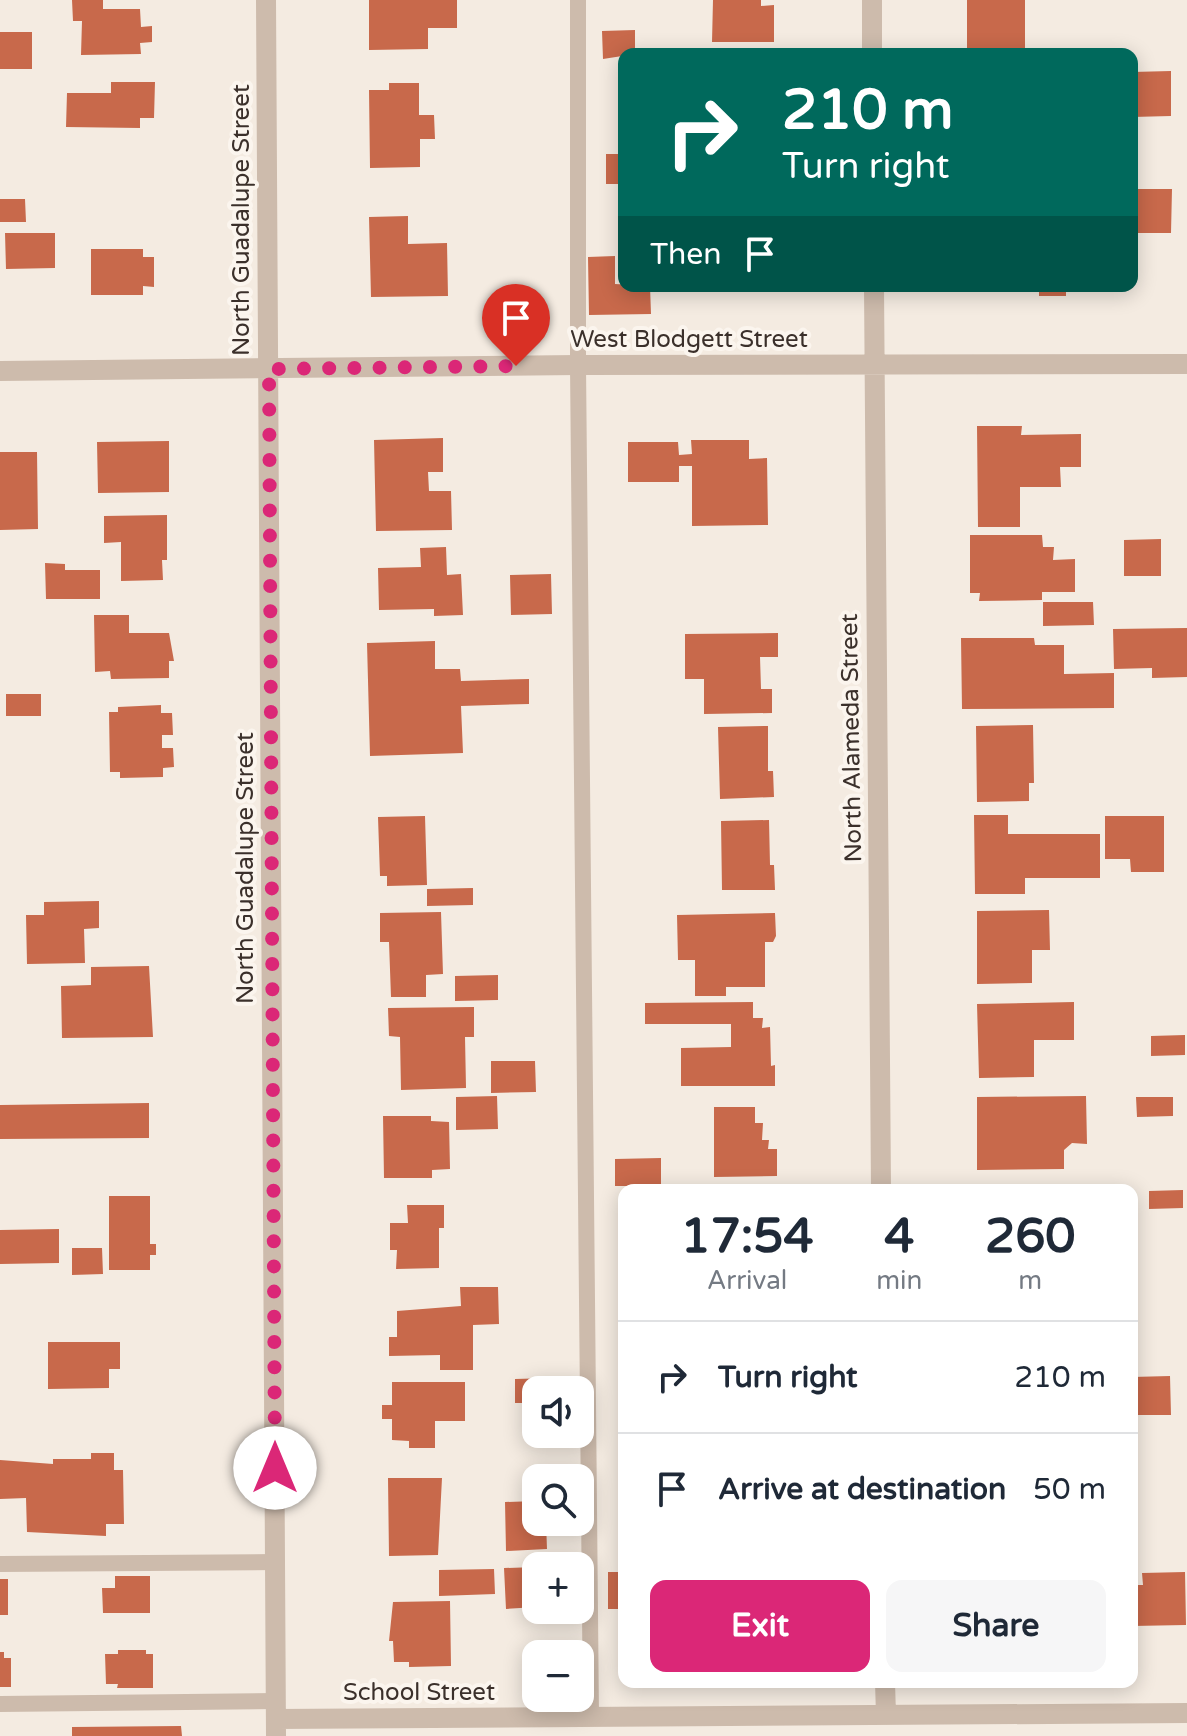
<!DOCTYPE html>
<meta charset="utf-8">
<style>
body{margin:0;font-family:"Varela Round",sans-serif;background:#f6f6f7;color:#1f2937;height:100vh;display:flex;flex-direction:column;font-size:30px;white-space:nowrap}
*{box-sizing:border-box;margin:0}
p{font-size:26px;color:#747a83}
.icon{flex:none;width:44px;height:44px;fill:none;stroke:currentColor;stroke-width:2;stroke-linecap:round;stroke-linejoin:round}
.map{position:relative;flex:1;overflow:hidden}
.details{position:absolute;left:618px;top:1184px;width:520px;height:504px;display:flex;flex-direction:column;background:#fff;border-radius:16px;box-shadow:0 4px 20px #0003}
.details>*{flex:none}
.banner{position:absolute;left:618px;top:48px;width:520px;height:244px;border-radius:16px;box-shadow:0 4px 20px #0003;background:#00695c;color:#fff;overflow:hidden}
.tools{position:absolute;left:522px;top:1376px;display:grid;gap:16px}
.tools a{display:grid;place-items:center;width:72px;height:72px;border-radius:16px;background:#fff;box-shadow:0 4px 20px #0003;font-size:40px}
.pin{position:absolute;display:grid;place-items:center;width:68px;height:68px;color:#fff;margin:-82px -34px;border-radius:50% 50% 50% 0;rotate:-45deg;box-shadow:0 0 8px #0007}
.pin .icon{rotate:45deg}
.me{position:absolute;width:88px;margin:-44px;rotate:0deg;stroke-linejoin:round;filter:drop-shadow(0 0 6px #0008)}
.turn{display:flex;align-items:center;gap:28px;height:168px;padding:0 32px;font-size:36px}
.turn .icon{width:104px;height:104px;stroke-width:2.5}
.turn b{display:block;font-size:56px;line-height:68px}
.then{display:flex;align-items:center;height:76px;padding:0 32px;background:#0003;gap:16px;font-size:30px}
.eta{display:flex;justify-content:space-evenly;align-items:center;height:136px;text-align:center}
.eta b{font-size:48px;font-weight:700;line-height:56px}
.action{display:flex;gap:16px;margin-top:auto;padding:16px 32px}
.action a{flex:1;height:92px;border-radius:16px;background:#db2777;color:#fff;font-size:32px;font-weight:700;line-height:92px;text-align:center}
.action a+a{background:#f6f6f7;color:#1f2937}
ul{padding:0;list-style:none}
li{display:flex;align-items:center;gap:24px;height:112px;padding:0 32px;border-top:2px solid #e0e1e3}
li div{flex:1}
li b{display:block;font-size:30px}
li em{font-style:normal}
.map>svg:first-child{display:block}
.building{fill:#c8694b}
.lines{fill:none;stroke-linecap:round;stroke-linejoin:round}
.service{stroke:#cdbbac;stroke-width:16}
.minor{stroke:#cdbbac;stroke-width:20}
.route{stroke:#db2777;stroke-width:14;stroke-dasharray:0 25.2}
.labels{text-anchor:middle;stroke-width:8;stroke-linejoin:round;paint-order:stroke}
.street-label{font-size:24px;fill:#3b302b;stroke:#fbf5ee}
</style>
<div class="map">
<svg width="1187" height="1736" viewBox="0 0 1187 1736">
<rect width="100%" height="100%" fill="#f4ebe1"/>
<path class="building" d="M 72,0 L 103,0 L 103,9 L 140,9 L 141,27 L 152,26 L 152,42 L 140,43 L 141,54 L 81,55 L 82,21 L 73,21 Z
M 369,0 L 457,0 L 457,28 L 428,28 L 428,49 L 369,50 Z
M 713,0 L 761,0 L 761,6 L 774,5 L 774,42 L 712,42 Z
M 967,0 L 1025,0 L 1025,54 L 967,54 Z
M 635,30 L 635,54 L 603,59 L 602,31 Z
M 0,32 L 32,32 L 32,69 L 0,69 Z
M 1171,71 L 1171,116 L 1132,117 L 1132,72 Z
M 111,82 L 155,82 L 154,118 L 140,118 L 140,128 L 66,127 L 67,93 L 111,93 Z
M 389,83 L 419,83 L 419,115 L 434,115 L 435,139 L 420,139 L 420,167 L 370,168 L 369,90 L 389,90 Z
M 606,154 L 624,154 L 624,184 L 606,184 Z
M 1132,189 L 1172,189 L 1171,233 L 1132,233 Z
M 0,199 L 25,199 L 26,222 L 0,222 Z
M 408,216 L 408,244 L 447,243 L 448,296 L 371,297 L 369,217 Z
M 5,233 L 55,233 L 55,268 L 6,269 Z
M 91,249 L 143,249 L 143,257 L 154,257 L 154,287 L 143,286 L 143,295 L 91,295 Z
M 615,256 L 615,284 L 650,286 L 651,314 L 589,315 L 588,257 Z
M 1039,286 L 1066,286 L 1066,296 L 1039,296 Z
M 977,426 L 1022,426 L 1021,435 L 1081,434 L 1081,467 L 1060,467 L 1061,487 L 1020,487 L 1020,527 L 978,527 Z
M 443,438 L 443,472 L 428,472 L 429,491 L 451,491 L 452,530 L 376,531 L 374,440 Z
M 691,440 L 749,440 L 749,459 L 767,458 L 768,525 L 692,526 L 692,466 L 679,466 L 679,482 L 628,482 L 628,442 L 678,442 L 679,455 L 692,454 Z
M 169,441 L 169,492 L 98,493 L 97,442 Z
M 0,452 L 37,452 L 38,529 L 0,530 Z
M 167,515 L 167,560 L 162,560 L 163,580 L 121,581 L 121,542 L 104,543 L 104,516 Z
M 970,535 L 1042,535 L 1043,547 L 1054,547 L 1053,560 L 1075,559 L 1075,592 L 1042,592 L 1042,600 L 979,601 L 980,593 L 970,593 Z
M 1161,539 L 1161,576 L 1124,576 L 1124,540 Z
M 446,547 L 447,575 L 461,574 L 463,615 L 434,616 L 434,609 L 379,610 L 378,568 L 421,567 L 420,548 Z
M 45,563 L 65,564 L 65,570 L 100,570 L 100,599 L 46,599 Z
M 551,574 L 552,614 L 511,615 L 510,575 Z
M 1043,602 L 1093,602 L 1094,625 L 1043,626 Z
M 94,615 L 129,615 L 129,633 L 169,633 L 174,661 L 169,661 L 169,678 L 111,679 L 110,671 L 95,672 Z
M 1187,628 L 1187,677 L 1152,678 L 1152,668 L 1114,669 L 1113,629 Z
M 778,633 L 778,657 L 760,657 L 761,689 L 772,689 L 772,713 L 704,714 L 704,679 L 685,679 L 685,634 Z
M 961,638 L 1034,638 L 1035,645 L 1064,645 L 1064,674 L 1114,673 L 1114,708 L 962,709 Z
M 435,641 L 435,669 L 460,669 L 461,681 L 529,679 L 529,704 L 461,706 L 463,753 L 370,756 L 367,643 Z
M 6,694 L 41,694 L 41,716 L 6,716 Z
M 161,705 L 161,713 L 172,713 L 173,735 L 162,735 L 162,748 L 173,748 L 174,767 L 163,768 L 163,777 L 120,778 L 120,772 L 110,772 L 109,712 L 118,712 L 118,707 Z
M 1033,725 L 1034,783 L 1029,783 L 1029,801 L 977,802 L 976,726 Z
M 768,726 L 768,771 L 773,771 L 774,797 L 720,799 L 718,727 Z
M 974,815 L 1008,815 L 1008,834 L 1100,834 L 1100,878 L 1025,878 L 1025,894 L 975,894 Z
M 425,816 L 427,885 L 387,886 L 387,876 L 380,876 L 378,817 Z
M 1105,816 L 1164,816 L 1164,872 L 1131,872 L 1130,859 L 1105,859 Z
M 769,820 L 770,865 L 774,865 L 775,890 L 722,890 L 721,821 Z
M 473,888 L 473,905 L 427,906 L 427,889 Z
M 99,901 L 99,928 L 84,929 L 85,963 L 27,964 L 26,915 L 44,915 L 44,902 Z
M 1049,910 L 1050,950 L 1032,950 L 1032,983 L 977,984 L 977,911 Z
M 441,912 L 443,974 L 426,975 L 426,997 L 391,997 L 389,942 L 380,942 L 380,913 Z
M 775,913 L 776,936 L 773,942 L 765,942 L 765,987 L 726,987 L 726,996 L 695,996 L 695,960 L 678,960 L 677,915 Z
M 149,966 L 153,1037 L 62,1038 L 61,986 L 91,985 L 91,967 Z
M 498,975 L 498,1000 L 455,1001 L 455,976 Z
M 753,1002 L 753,1018 L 763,1018 L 762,1028 L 770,1027 L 771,1066 L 775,1065 L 775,1086 L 681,1086 L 681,1048 L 731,1047 L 731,1024 L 645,1024 L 645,1003 Z
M 1074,1002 L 1074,1040 L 1034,1040 L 1034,1077 L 979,1078 L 977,1004 Z
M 474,1007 L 474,1037 L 465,1037 L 466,1088 L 401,1090 L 400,1037 L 389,1036 L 388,1008 Z
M 1185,1035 L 1185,1055 L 1151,1056 L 1151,1036 Z
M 491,1061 L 535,1061 L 536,1092 L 491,1093 Z
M 497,1096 L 498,1129 L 456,1130 L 456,1097 Z
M 1086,1096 L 1087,1144 L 1072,1143 L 1064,1150 L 1064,1169 L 977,1170 L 977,1097 Z
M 1136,1097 L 1173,1097 L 1173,1116 L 1137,1117 Z
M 149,1103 L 149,1138 L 0,1139 L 0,1105 Z
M 714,1107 L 755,1107 L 755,1123 L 763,1123 L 762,1140 L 769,1140 L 768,1149 L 777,1149 L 777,1176 L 714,1177 Z
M 383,1116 L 431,1116 L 431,1121 L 449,1122 L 450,1169 L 432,1170 L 432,1178 L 384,1178 Z
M 661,1158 L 661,1186 L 615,1186 L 615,1159 Z
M 1183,1190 L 1183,1208 L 1149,1209 L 1149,1191 Z
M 109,1196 L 150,1196 L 150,1244 L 156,1244 L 156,1255 L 150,1255 L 150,1270 L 109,1270 Z
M 407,1205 L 444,1205 L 444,1228 L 439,1228 L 439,1268 L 396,1269 L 397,1250 L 390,1250 L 390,1223 L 408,1223 Z
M 59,1229 L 59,1263 L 0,1264 L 0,1230 Z
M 72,1248 L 102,1248 L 103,1274 L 72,1275 Z
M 460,1287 L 498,1287 L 499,1324 L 473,1325 L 473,1370 L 440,1370 L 440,1355 L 389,1356 L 389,1337 L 397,1337 L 397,1311 L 461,1306 Z
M 48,1342 L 120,1342 L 120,1369 L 109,1369 L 109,1388 L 48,1389 Z
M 1170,1376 L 1171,1415 L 1132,1415 L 1132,1377 Z
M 551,1378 L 551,1390 L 536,1390 L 536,1403 L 515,1403 L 515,1379 Z
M 392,1382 L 465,1382 L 465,1421 L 435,1421 L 435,1448 L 409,1448 L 409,1441 L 392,1440 L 392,1419 L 382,1419 L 382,1405 L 392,1405 Z
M 91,1453 L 114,1453 L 114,1470 L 123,1470 L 124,1524 L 106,1524 L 106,1536 L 27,1532 L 26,1498 L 0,1499 L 0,1460 L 53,1464 L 53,1459 L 91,1459 Z
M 388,1478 L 442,1478 L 438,1555 L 389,1556 Z
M 536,1501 L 536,1522 L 546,1522 L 547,1549 L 506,1551 L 505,1502 Z
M 536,1567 L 536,1607 L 506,1609 L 504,1568 Z
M 494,1569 L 495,1594 L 439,1596 L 439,1570 Z
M 608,1572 L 624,1572 L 624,1609 L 608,1609 Z
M 1185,1572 L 1186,1625 L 1132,1626 L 1132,1585 L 1143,1585 L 1142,1573 Z
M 115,1576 L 150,1576 L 150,1613 L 103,1613 L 102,1588 L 115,1588 Z
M 0,1579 L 8,1579 L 8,1615 L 0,1615 Z
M 450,1601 L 451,1666 L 409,1667 L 409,1662 L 394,1662 L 393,1641 L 389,1641 L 393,1602 Z
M 118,1650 L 146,1650 L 146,1654 L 153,1654 L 153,1688 L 117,1688 L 118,1684 L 106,1684 L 105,1654 L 118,1654 Z
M 0,1652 L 4,1652 L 4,1658 L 11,1658 L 11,1687 L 0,1687 Z
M 181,1726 L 182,1736 L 72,1736 L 72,1727 Z"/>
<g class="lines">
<path class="service" d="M 578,0 L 578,365 L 591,1716
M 0,1564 L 275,1562
M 0,1704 L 276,1701"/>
<path class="minor" d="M 266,0 L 276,1736
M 872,0 L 872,54
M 874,286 L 881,1190
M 0,371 L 578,365 L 1187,364
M 885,1682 L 886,1715
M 276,1719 L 1187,1713"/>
</g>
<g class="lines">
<path class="route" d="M 275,1468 L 269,369 L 516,366"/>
</g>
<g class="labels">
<g class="street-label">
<text transform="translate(241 220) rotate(-90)" y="8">North Guadalupe Street</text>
<text x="689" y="347">West Blodgett Street</text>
<text transform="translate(851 738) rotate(-91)" y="8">North Alameda Street</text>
<text transform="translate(245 868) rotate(-90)" y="8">North Guadalupe Street</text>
<text x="419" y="1700">School Street</text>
</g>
</g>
</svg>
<div class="tools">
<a><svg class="icon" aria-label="sound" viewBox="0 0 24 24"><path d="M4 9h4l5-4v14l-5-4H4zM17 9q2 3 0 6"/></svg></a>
<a><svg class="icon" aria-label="search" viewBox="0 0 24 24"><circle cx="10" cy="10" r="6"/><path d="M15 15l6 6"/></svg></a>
<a>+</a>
<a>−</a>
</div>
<div class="pin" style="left:516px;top:366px;background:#d93025"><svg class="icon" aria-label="arrive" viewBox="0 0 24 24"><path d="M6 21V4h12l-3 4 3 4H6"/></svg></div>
<svg class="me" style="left:275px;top:1468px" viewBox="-20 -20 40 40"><circle r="19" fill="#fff"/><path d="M0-13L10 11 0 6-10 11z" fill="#db2777"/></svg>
<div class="banner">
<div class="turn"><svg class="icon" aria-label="right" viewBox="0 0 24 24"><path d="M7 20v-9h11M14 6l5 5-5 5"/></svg><div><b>210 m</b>Turn right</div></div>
<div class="then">Then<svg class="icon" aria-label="arrive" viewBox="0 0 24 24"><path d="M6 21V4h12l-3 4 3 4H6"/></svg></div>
</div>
<section class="details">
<div class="eta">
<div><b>17:54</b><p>Arrival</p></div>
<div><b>4</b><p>min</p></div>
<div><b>260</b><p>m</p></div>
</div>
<ul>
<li><svg class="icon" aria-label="right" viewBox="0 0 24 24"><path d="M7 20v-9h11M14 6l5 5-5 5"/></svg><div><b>Turn right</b></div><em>210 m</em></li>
<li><svg class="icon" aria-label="arrive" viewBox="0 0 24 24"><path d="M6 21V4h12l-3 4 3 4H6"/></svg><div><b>Arrive at destination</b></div><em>50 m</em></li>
</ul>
<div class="action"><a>Exit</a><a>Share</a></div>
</section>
</div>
